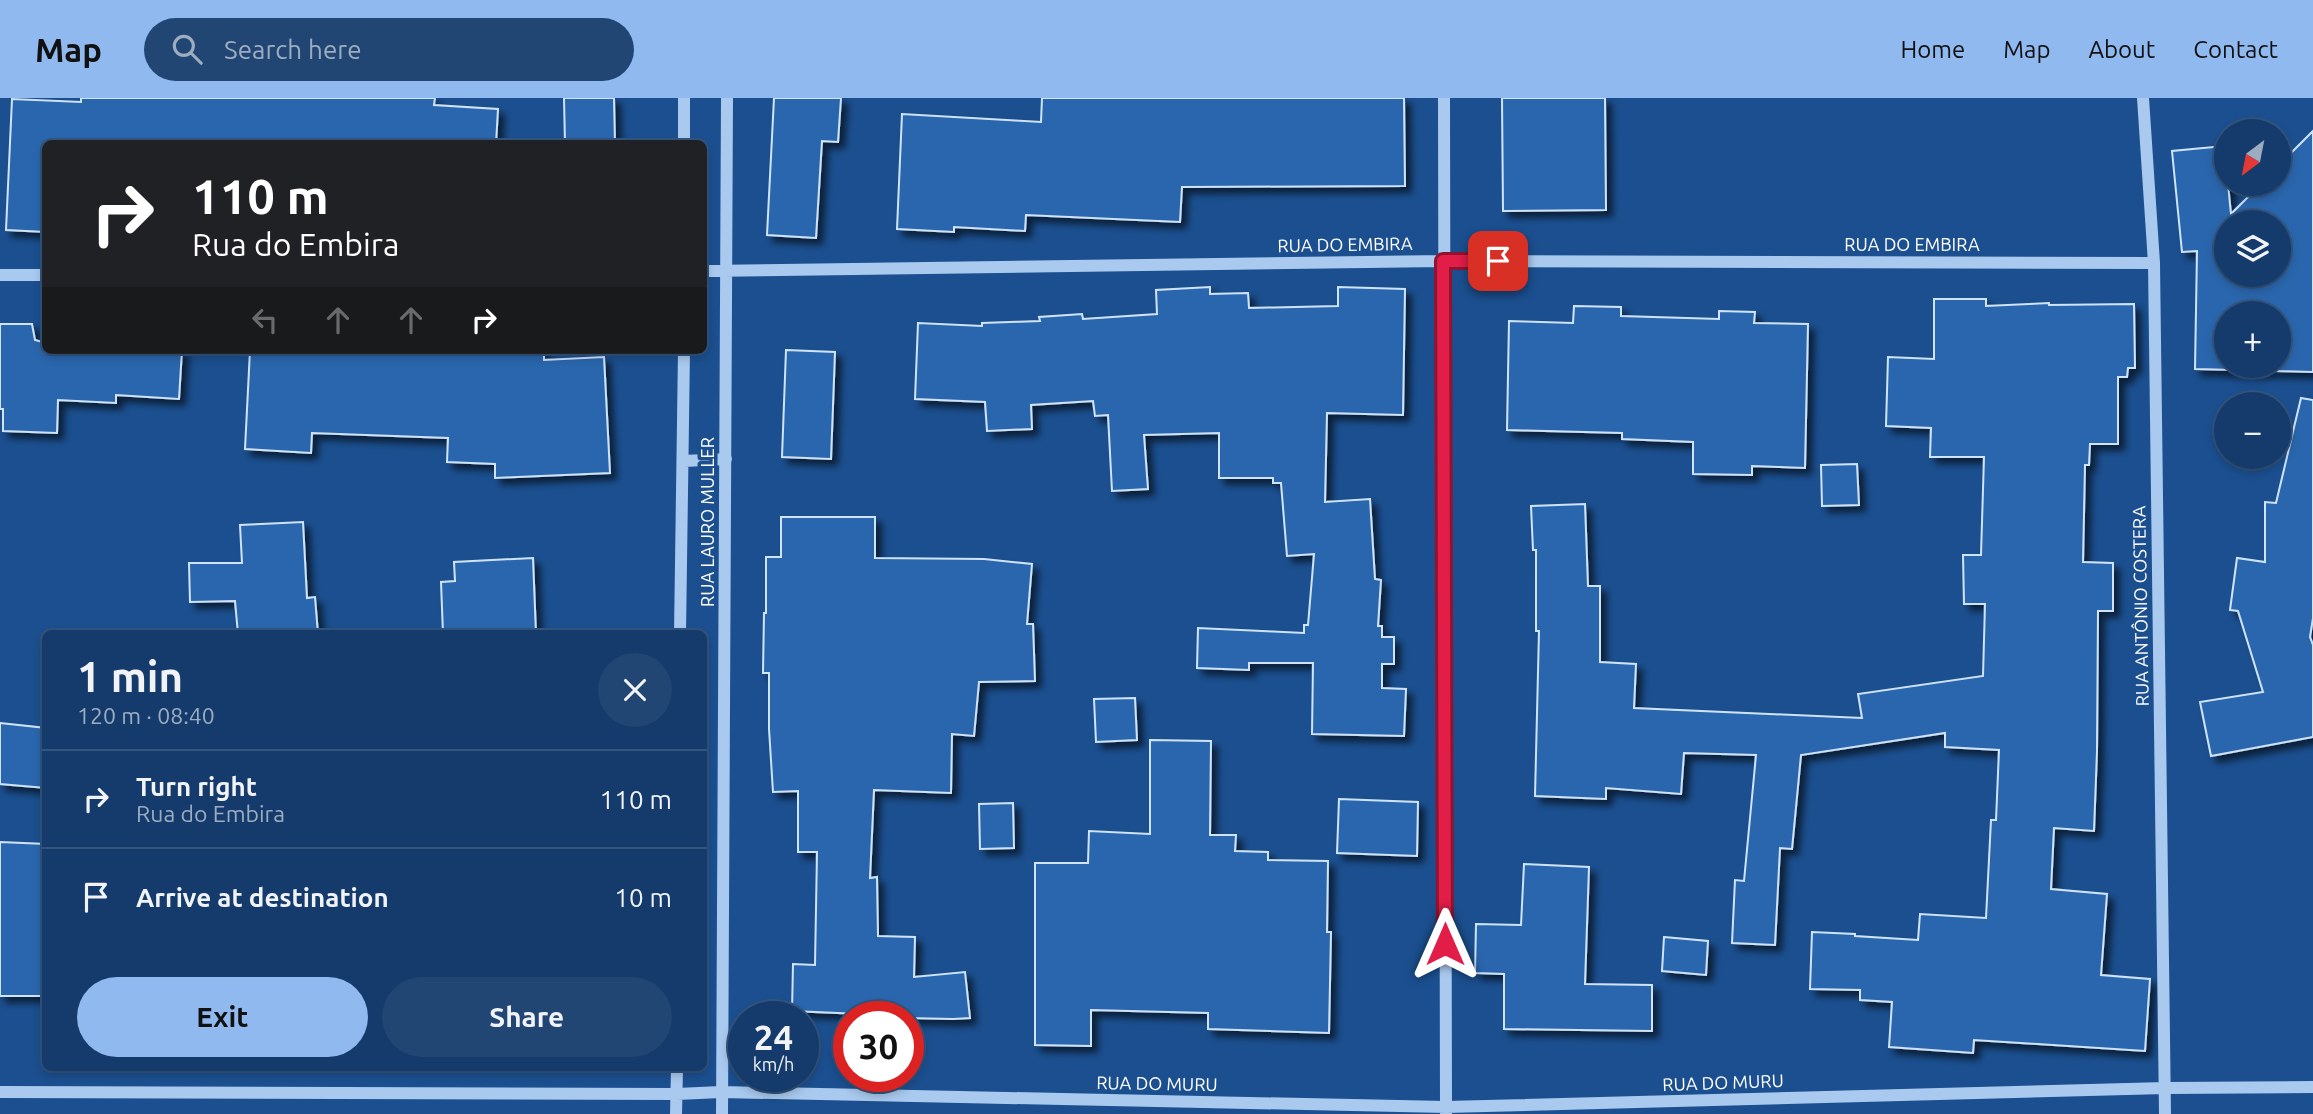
<!DOCTYPE html>
<meta charset="utf-8">
<style>
body{margin:0;font-family:Ubuntu,sans-serif;background:#214673;color:#f1f3f6;height:100vh;display:flex;flex-direction:column;font-size:26px;white-space:nowrap}
*{box-sizing:border-box;margin:0}
p{font-size:23px;color:#9dadc1}
.icon{flex:none;width:38px;height:38px;fill:none;stroke:currentColor;stroke-width:2;stroke-linecap:round;stroke-linejoin:round}
.map{position:relative;flex:1;overflow:hidden}
.panel{position:absolute;left:42px;top:532px;width:665px;height:441px;display:flex;flex-direction:column;background:#143b6b;border-radius:10px;box-shadow:0 4px 10px #0003,0 0 0 2px #33557e}
.panel>*{flex:none}
.guide{position:absolute;left:42px;top:42px;width:665px;height:214px;border-radius:10px;box-shadow:0 4px 10px #0003,0 0 0 2px #33557e;background:#202124;color:#fff;overflow:hidden}
.needle{width:46px;rotate:212deg}
.controls{position:absolute;left:2214px;top:21px;display:grid;gap:14px}
.controls a{display:grid;place-items:center;width:77px;height:77px;border-radius:50%;background:#143b6b;box-shadow:0 4px 10px #0003,0 0 0 2px #33557e;font-size:35px}
.speed{position:absolute;left:728px;top:903px;display:flex;gap:14px;font-size:35px;font-weight:700;text-align:center}
.speed>*{display:grid;place-content:center;width:91px;height:91px;border-radius:50%;background:#143b6b;box-shadow:0 4px 10px #0003,0 0 0 2px #33557e;line-height:1}
.speed small{font-size:18px;font-weight:400}
.speed .limit{border:10px solid #d22;background:#fff;color:#111}
.pin{position:absolute;display:grid;place-items:center;width:60px;height:60px;color:#fff;margin:-30px;border-radius:14px;box-shadow:0 4px 10px #0006}
.me{position:absolute;width:77px;margin:-38px;rotate:0deg;stroke-linejoin:round;filter:drop-shadow(0 0 5px #0008)}
.turn{display:flex;align-items:center;gap:24px;height:147px;padding:0 35px;font-size:32px}
.turn .icon{width:91px;height:91px;stroke-width:2.5}
.turn b{display:block;font-size:49px;line-height:60px}
.lanes{display:flex;align-items:center;height:66px;padding:0 35px;background:#0003;justify-content:center;gap:35px;direction:ltr}
.lanes .off{opacity:.35}
.round{display:grid;place-items:center;flex:none;width:74px;height:74px;border-radius:37px;background:#214673}
.head{display:flex;align-items:center;justify-content:space-between;height:119px;padding:0 35px}
h1{font-size:42px;font-weight:700;line-height:52px}
.primary-button{display:flex;gap:14px;margin-top:auto;padding:14px 35px}
.primary-button a{flex:1;height:80px;border-radius:42px;background:#90b9f0;color:#111;font-size:28px;font-weight:700;line-height:80px;text-align:center}
.primary-button a+a{background:#214673;color:#f1f3f6}
ul{padding:0;list-style:none}
li{display:flex;align-items:center;gap:21px;height:98px;padding:0 35px;border-top:2px solid #33557e}
li div{flex:1}
li b{display:block;font-size:26px}
li em{font-style:normal}
header{display:flex;align-items:center;gap:42px;box-sizing:border-box;height:98px;padding:0 35px;background:#90b9f0;color:#111}
header strong{font-size:33px}
nav{display:flex;gap:38px;margin-inline-start:auto;font-size:24px}
.search{width:490px;height:63px;background:#214673;display:flex;align-items:center;gap:18px;box-sizing:border-box;padding:0 24px;border-radius:38px;color:#9dadc1;font-size:26px}
.map>svg:first-child{display:block}
.building{fill:#2a66ad;stroke:#cfe3fa;stroke-width:2;fill-rule:evenodd;filter:url(#shadow)}
.lines{fill:none;stroke-linecap:round;stroke-linejoin:round}
.minor{stroke:#a9c9ee;stroke-width:12}
.route-casing{stroke:#92132f;stroke-width:18}
.route{stroke:#e11d48;stroke-width:12}
.labels{text-anchor:middle;stroke-width:7;stroke-linejoin:round;paint-order:stroke}
.street-label{font-size:18px;fill:#fff;stroke:#1b4f8f}
</style>
<header>
<strong>Map</strong>
<div class="search"><svg class="icon" aria-label="search" viewBox="0 0 24 24"><circle cx="10" cy="10" r="6"/><path d="M15 15l6 6"/></svg>Search here</div>
<nav><a>Home</a><a>Map</a><a>About</a><a>Contact</a></nav>
</header>
<div class="map">
<svg width="2313" height="1016" viewBox="0 0 2313 1016">
<defs>
<filter id="shadow"><feDropShadow dx="6" dy="6" stdDeviation="3.5" flood-color="#0009"/></filter>
</defs>
<rect width="100%" height="100%" fill="#1b4f8f"/>
<path class="building" d="M 81,0 L 435,0 L 434,7 L 498,11 L 496,46 L 46,46 L 46,134 L 6,132 L 12,1 L 81,4 Z
M 564,0 L 614,0 L 615,46 L 565,46 Z
M 774,0 L 841,0 L 838,44 L 822,43 L 816,140 L 767,137 Z
M 1042,0 L 1404,0 L 1405,88 L 1182,89 L 1180,124 L 1026,117 L 1025,133 L 954,129 L 954,134 L 897,131 L 902,16 L 1041,24 Z
M 1502,0 L 1605,0 L 1606,112 L 1503,113 Z
M 2313,33 L 2313,274 L 2195,271 L 2197,153 L 2182,154 L 2172,53 L 2224,48 L 2226,86 L 2228,86 L 2231,116 L 2261,86 L 2278,86 L 2278,68 ZM 2226,124 L 2278,124 L 2278,177 L 2226,177 ZM 2226,215 L 2278,215 L 2278,268 L 2226,268 Z
M 1210,189 L 1210,196 L 1248,195 L 1249,210 L 1338,208 L 1338,189 L 1405,191 L 1403,317 L 1327,315 L 1325,404 L 1370,401 L 1375,481 L 1381,482 L 1378,528 L 1382,528 L 1382,539 L 1394,539 L 1394,566 L 1382,566 L 1382,590 L 1406,591 L 1404,638 L 1312,636 L 1313,565 L 1249,565 L 1249,572 L 1197,570 L 1198,530 L 1304,535 L 1304,527 L 1308,527 L 1314,456 L 1287,458 L 1281,385 L 1273,385 L 1273,380 L 1219,380 L 1219,335 L 1144,337 L 1148,391 L 1112,393 L 1108,317 L 1095,318 L 1093,303 L 1031,307 L 1032,331 L 987,333 L 985,304 L 915,301 L 918,225 L 982,228 L 982,225 L 1040,223 L 1039,219 L 1082,216 L 1083,221 L 1157,216 L 1156,192 Z
M 1934,201 L 1986,201 L 1986,208 L 2049,205 L 2049,207 L 2134,206 L 2135,270 L 2128,270 L 2127,279 L 2118,279 L 2118,346 L 2090,346 L 2089,367 L 2085,367 L 2083,464 L 2113,465 L 2113,513 L 2098,513 L 2097,653 L 2094,733 L 2054,730 L 2051,791 L 2107,796 L 2101,877 L 2150,881 L 2145,953 L 1974,942 L 1973,955 L 1889,949 L 1892,904 L 1860,902 L 1860,892 L 1810,891 L 1812,834 L 1855,836 L 1855,838 L 1918,842 L 1920,816 L 1986,820 L 1991,722 L 1996,722 L 1999,652 L 1945,649 L 1945,635 L 1801,657 L 1792,751 L 1780,750 L 1775,847 L 1732,845 L 1735,782 L 1744,783 L 1756,657 L 1684,655 L 1681,696 L 1606,690 L 1606,701 L 1535,698 L 1539,533 L 1536,533 L 1536,452 L 1533,452 L 1531,408 L 1585,406 L 1588,488 L 1600,488 L 1600,564 L 1636,566 L 1634,610 L 1862,620 L 1858,596 L 1983,578 L 1985,506 L 1964,506 L 1963,457 L 1981,457 L 1984,359 L 1930,359 L 1931,330 L 1886,328 L 1888,259 L 1934,261 Z
M 1574,208 L 1621,209 L 1621,218 L 1719,221 L 1719,213 L 1755,214 L 1754,225 L 1808,226 L 1805,370 L 1752,368 L 1752,377 L 1693,376 L 1693,344 L 1622,341 L 1622,335 L 1507,332 L 1509,223 L 1573,225 Z
M 0,226 L 32,226 L 35,242 L 46,245 L 46,252 L 182,252 L 179,301 L 116,297 L 116,305 L 58,302 L 57,335 L 3,333 L 3,311 L 0,311 Z
M 250,252 L 385,252 L 451,254 L 451,252 L 544,252 L 544,262 L 604,259 L 610,375 L 495,380 L 495,366 L 447,364 L 448,340 L 312,335 L 311,355 L 245,351 Z
M 786,252 L 835,254 L 831,361 L 782,359 Z
M 2301,300 L 2313,302 L 2313,520 L 2310,539 L 2313,547 L 2313,639 L 2211,658 L 2200,604 L 2263,594 L 2238,513 L 2230,512 L 2237,460 L 2265,464 L 2265,404 L 2276,405 Z
M 1857,366 L 1859,407 L 1822,408 L 1821,367 Z
M 781,419 L 875,419 L 875,460 L 984,461 L 1032,466 L 1027,526 L 1033,526 L 1035,583 L 979,584 L 974,638 L 952,636 L 951,695 L 874,692 L 870,780 L 877,779 L 878,838 L 915,839 L 914,879 L 965,874 L 970,920 L 953,921 L 860,919 L 860,916 L 792,913 L 793,866 L 815,867 L 817,754 L 798,754 L 798,693 L 773,694 L 769,631 L 769,575 L 763,575 L 764,515 L 766,515 L 766,459 L 781,459 Z
M 303,424 L 307,500 L 315,499 L 318,536 L 238,536 L 235,503 L 190,504 L 189,465 L 242,465 L 240,427 Z
M 533,460 L 536,536 L 443,536 L 441,484 L 455,483 L 454,464 Z
M 1135,600 L 1137,642 L 1096,644 L 1094,601 Z
M 0,625 L 46,630 L 46,690 L 0,686 Z
M 1150,642 L 1211,643 L 1210,737 L 1236,737 L 1235,753 L 1268,754 L 1268,762 L 1328,763 L 1327,834 L 1331,834 L 1329,935 L 1208,931 L 1208,915 L 1091,912 L 1091,948 L 1035,947 L 1035,765 L 1088,765 L 1089,733 L 1150,736 Z
M 1339,701 L 1418,704 L 1417,758 L 1337,755 Z
M 1013,705 L 1014,750 L 980,751 L 979,706 Z
M 0,744 L 46,746 L 46,898 L 0,898 Z
M 1524,766 L 1589,769 L 1585,886 L 1652,887 L 1652,933 L 1504,931 L 1504,876 L 1475,875 L 1476,826 L 1521,827 Z
M 1664,839 L 1708,843 L 1706,877 L 1662,873 Z"/>
<g class="lines">
<path class="minor" d="M 684,0 L 684,46
M 1444,0 L 1446,1015
M 2143,0 L 2154,165 L 2165,1016
M 704,173 L 1443,163 L 2154,165
M 0,177 L 46,177
M 684,363 L 726,361
M 680,536 L 684,252
M 0,994 L 677,996 L 721,994 L 1446,1009 L 2165,990 L 2313,989
M 676,1016 L 677,970
M 722,1016 L 727,0"/>
</g>
<g class="lines">
<g class="route-casing">
<path id="route" d="M 1445,846 L 1443,163 L 1498,163"/>
</g>
<use href="#route" class="route"/>
</g>
<g class="labels">
<g class="street-label">
<text transform="translate(1345 147) rotate(-1)" y="6">RUA DO EMBIRA</text>
<text x="1912" y="153">RUA DO EMBIRA</text>
<text transform="translate(708 424) rotate(-90)" y="6">RUA LAURO MULLER</text>
<text transform="translate(2141 508) rotate(-91)" y="6">RUA ANTÔNIO COSTERA</text>
<text transform="translate(1723 985) rotate(-2)" y="6">RUA DO MURU</text>
<text transform="translate(1157 986) rotate(1)" y="6">RUA DO MURU</text>
</g>
</g>
</svg>
<div class="controls">
<a><svg class="needle" viewBox="-14 -14 28 28"><path d="M0-13l5 13h-10z" fill="#e53935"/><path d="M0 13l5-13h-10z" fill="#9dadc1"/></svg></a>
<a><svg class="icon" aria-label="layers" viewBox="0 0 24 24"><path d="M12 4l9 5-9 5-9-5zM3 14l9 5 9-5"/></svg></a>
<a>+</a>
<a>−</a>
</div>
<div class="speed"><div>24<small>km/h</small></div><div class="limit">30</div></div>
<div class="pin" style="left:1498px;top:163px;background:#d93025"><svg class="icon" aria-label="arrive" viewBox="0 0 24 24"><path d="M6 21V4h12l-3 4 3 4H6"/></svg></div>
<svg class="me" style="left:1445px;top:846px" viewBox="-20 -20 40 40"><path d="M0-17L14 15 0 8-14 15z" fill="#e11d48" stroke="#fff" stroke-width="4"/></svg>
<div class="guide">
<div class="turn"><svg class="icon" aria-label="right" viewBox="0 0 24 24"><path d="M7 20v-9h11M14 6l5 5-5 5"/></svg><div><b>110 m</b>Rua do Embira</div></div>
<div class="lanes"><svg class="icon off" aria-label="left" viewBox="0 0 24 24"><path d="M17 20v-9H6M10 6l-5 5 5 5"/></svg><svg class="icon off" aria-label="ahead" viewBox="0 0 24 24"><path d="M12 20V5M6 11l6-6 6 6"/></svg><svg class="icon off" aria-label="ahead" viewBox="0 0 24 24"><path d="M12 20V5M6 11l6-6 6 6"/></svg><svg class="icon" aria-label="right" viewBox="0 0 24 24"><path d="M7 20v-9h11M14 6l5 5-5 5"/></svg></div>
</div>
<section class="panel">
<div class="head"><div><h1>1 min</h1><p>120 m · 08:40</p></div><a class="round"><svg class="icon" aria-label="close" viewBox="0 0 24 24"><path d="M6 6l12 12M18 6L6 18"/></svg></a></div>
<ul>
<li><svg class="icon" aria-label="right" viewBox="0 0 24 24"><path d="M7 20v-9h11M14 6l5 5-5 5"/></svg><div><b>Turn right</b><p>Rua do Embira</p></div><em>110 m</em></li>
<li><svg class="icon" aria-label="arrive" viewBox="0 0 24 24"><path d="M6 21V4h12l-3 4 3 4H6"/></svg><div><b>Arrive at destination</b></div><em>10 m</em></li>
</ul>
<div class="primary-button"><a>Exit</a><a>Share</a></div>
</section>
</div>
